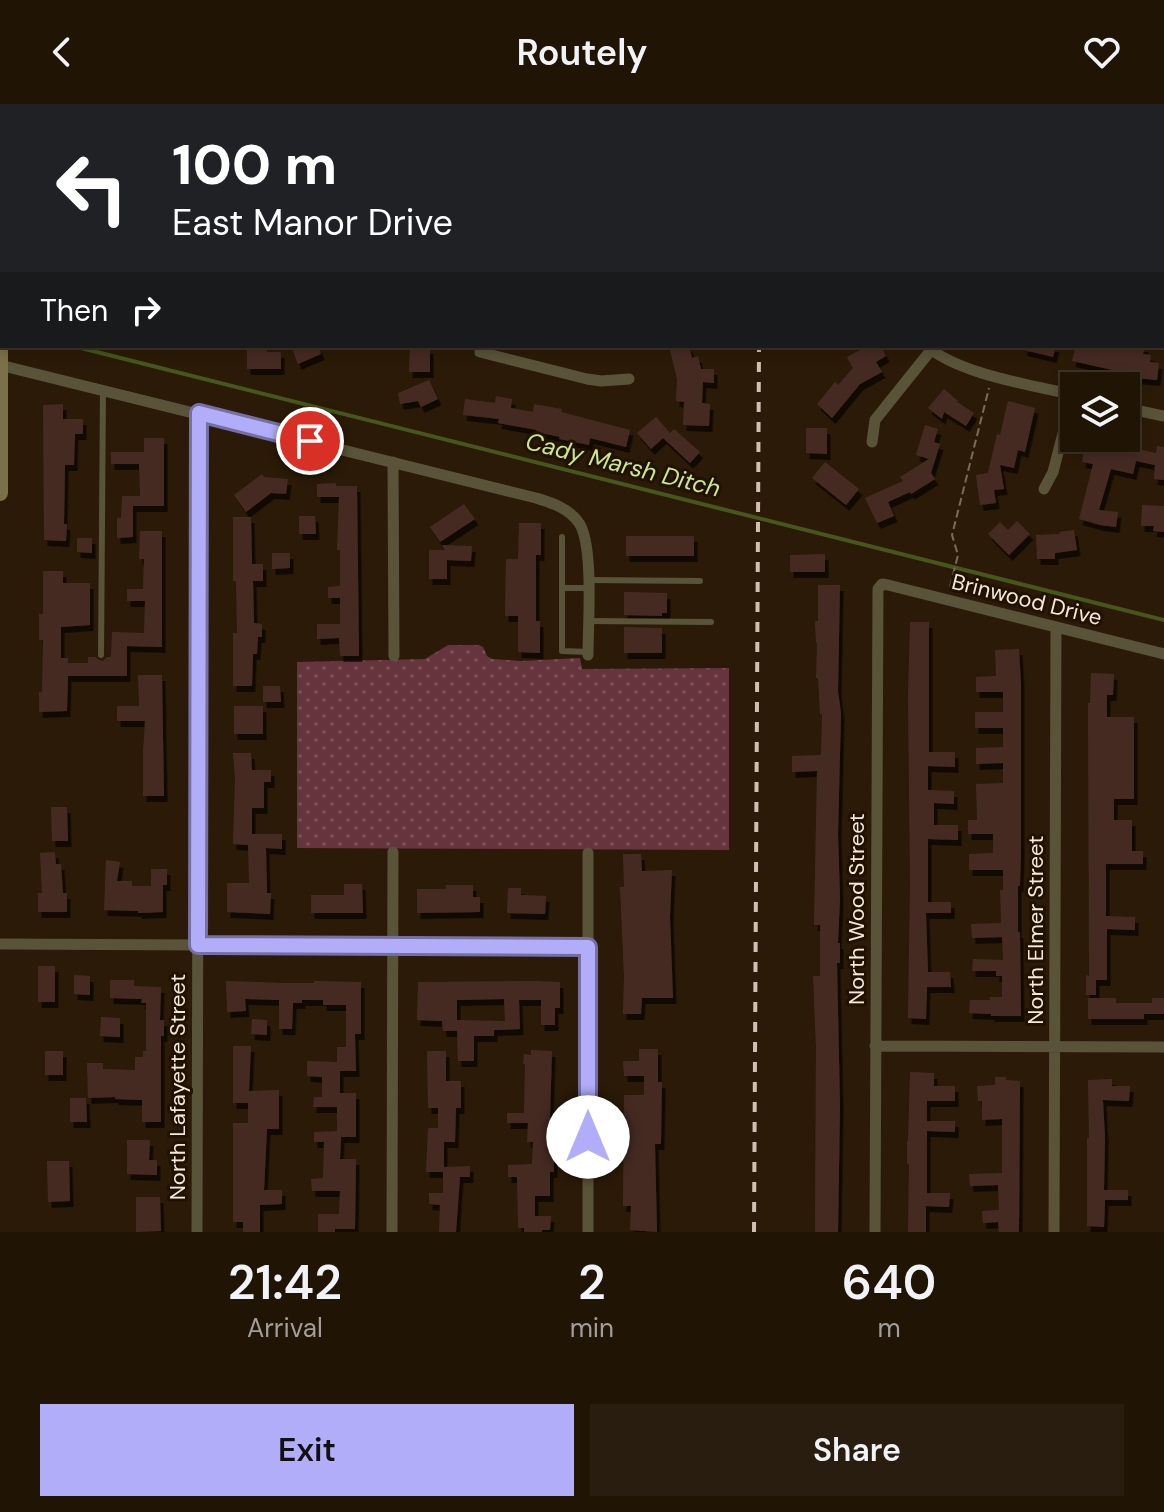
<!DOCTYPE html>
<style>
body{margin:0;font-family:"DM Sans",sans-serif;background:#281d0f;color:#f1f3f6;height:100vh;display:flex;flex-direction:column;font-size:30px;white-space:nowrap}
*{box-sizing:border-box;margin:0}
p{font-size:26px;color:#a29e9a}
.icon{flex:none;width:44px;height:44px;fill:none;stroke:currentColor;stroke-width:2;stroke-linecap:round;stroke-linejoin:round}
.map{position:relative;height:1128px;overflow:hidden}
.panel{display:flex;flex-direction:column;background:#201405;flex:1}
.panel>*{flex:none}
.guide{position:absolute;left:0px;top:0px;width:1164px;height:244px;box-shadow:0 4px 12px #0003,0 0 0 2px #3d3327;background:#202124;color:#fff;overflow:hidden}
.fabs{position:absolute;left:1060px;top:268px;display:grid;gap:16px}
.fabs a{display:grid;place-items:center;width:80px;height:80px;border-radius:0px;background:#201405;box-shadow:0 4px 12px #0003,0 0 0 2px #3d3327;font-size:40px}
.pin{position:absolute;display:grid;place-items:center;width:68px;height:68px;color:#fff;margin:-34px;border:4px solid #fff;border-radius:50%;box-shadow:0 2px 8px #0007}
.me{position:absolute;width:88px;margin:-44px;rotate:0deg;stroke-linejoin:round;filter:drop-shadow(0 0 6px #0008)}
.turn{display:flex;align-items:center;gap:28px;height:168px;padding:0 40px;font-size:36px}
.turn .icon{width:104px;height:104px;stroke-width:2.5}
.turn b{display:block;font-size:56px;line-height:68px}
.then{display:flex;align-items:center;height:76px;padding:0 40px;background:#0003;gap:16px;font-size:30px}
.eta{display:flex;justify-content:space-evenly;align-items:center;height:136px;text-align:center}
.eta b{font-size:48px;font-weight:600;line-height:56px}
.cta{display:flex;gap:16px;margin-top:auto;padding:16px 40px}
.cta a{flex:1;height:92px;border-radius:0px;background:#b2adf9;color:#111;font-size:32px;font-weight:600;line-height:92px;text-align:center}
.cta a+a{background:#281d0f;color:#f1f3f6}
header{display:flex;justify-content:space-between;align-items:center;height:104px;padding:0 40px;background:#201405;font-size:36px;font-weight:600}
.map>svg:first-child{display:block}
.grass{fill:url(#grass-dots)}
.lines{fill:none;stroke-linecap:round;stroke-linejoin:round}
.stream{stroke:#45571a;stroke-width:4}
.building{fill:#452c23;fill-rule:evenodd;filter:url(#shadow)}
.path{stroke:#7a6b5b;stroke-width:2;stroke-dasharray:8 4;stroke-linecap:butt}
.lane{stroke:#595339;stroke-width:6}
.street{stroke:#595339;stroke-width:11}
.secondary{stroke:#7b7047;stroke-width:16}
.rail{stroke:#cec1b4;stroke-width:4;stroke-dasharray:10 10;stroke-linecap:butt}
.route-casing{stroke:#7470a2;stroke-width:20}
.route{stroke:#b2adf9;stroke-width:14}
.labels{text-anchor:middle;stroke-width:6;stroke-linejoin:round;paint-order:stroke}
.street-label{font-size:22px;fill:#f4e8dd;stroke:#211101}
.water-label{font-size:24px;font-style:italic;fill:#c9e88f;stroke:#211101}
</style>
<header><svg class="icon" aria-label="back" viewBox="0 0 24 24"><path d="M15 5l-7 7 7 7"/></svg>Routely<svg class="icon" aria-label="heart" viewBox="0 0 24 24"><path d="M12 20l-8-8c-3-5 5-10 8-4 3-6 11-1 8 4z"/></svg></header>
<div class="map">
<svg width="1164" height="1128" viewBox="0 0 1164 1128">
<defs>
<pattern id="grass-dots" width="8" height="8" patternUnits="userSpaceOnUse" patternTransform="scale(2)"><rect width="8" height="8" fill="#66343c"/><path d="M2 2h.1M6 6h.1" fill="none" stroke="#7c5158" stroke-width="1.8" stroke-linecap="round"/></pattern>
<filter id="shadow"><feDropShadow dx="3.5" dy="6" stdDeviation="0" flood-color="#0009"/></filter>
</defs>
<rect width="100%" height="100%" fill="#2b1a07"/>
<path class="grass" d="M 448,541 L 479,541 L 483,543 L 487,552 L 492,555 L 521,557 L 580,554 L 582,565 L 729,564 L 729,746 L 297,744 L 297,558 L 425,555 Z"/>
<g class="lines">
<path class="stream" d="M 73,242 L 1164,516"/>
</g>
<path class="building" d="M 247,242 L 267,242 L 267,248 L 281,248 L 281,265 L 247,265 Z
M 291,242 L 318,242 L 321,250 L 298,260 Z
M 689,242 L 692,254 L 698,252 L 701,265 L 714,265 L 714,279 L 703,278 L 702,299 L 710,300 L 709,322 L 683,321 L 684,298 L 676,297 L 677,275 L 670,246 Z
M 867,242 L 881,242 L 886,252 L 876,258 L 882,268 L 860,280 L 832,314 L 817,300 L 835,278 L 838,281 L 853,264 L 847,253 Z
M 1024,242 L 1056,242 L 1053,253 L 1024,246 Z
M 1076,242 L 1145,242 L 1143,250 L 1151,251 L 1150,258 L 1159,259 L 1157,276 L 1134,274 L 1135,271 L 1072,257 Z
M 410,243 L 430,244 L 430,268 L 409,268 Z
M 429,276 L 438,295 L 421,303 L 418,297 L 400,300 L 398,289 Z
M 944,285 L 958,297 L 957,298 L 974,309 L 966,322 L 944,308 L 942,315 L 928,304 Z
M 496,292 L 512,295 L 511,304 L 533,308 L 534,300 L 562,305 L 561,308 L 630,326 L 626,343 L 590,334 L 589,341 L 559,335 L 560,333 L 536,328 L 537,326 L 498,319 L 499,315 L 463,311 L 465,295 L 495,299 Z
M 1008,297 L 1035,304 L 1025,348 L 1018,346 L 1014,364 L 1000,361 L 1004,385 L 994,386 L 996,399 L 980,401 L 976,371 L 988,369 L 997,330 L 1000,331 Z
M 63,300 L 63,315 L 83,315 L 83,330 L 75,330 L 74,361 L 65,361 L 64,420 L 67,420 L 66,437 L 44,436 L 43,301 Z
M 656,313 L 670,329 L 674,325 L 700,348 L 690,359 L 663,334 L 651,345 L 637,329 Z
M 925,321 L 938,325 L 934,338 L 940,340 L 931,369 L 935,375 L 911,390 L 910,388 L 888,398 L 894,412 L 877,419 L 865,394 L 903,377 L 900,373 L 929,355 L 916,351 Z
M 806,324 L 827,324 L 827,350 L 806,349 Z
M 144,334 L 164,334 L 164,402 L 133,402 L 133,433 L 117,434 L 117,414 L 121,414 L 122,392 L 140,392 L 139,360 L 111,360 L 111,348 L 144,348 Z
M 1086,334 L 1104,335 L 1103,338 L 1156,349 L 1157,342 L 1164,343 L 1164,376 L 1154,375 L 1155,361 L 1136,357 L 1133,370 L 1111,365 L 1099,406 L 1118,408 L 1116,423 L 1100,421 L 1079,415 L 1093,360 L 1082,358 Z
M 825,358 L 859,385 L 846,401 L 812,374 Z
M 262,370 L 264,373 L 288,375 L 286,390 L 271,389 L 246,408 L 234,391 Z
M 336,379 L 336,382 L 357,382 L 359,552 L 340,552 L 339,534 L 317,535 L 317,520 L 340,520 L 340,494 L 328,494 L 328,483 L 340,482 L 340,446 L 337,446 L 339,393 L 317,393 L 317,380 Z
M 464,400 L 475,415 L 440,438 L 430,423 Z
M 1142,401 L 1164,402 L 1164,428 L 1153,427 L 1154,422 L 1141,422 Z
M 299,412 L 315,412 L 316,430 L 299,430 Z
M 233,413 L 251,413 L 252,460 L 263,460 L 263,477 L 253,477 L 254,519 L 262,520 L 262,533 L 258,533 L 257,550 L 253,550 L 252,582 L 233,582 L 233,529 L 237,529 L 236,477 L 233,477 Z
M 1017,417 L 1030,430 L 1009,451 L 988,430 L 1000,418 L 1008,426 Z
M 519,419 L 541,419 L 541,451 L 536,451 L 536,517 L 540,517 L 540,549 L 518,548 L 518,512 L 505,512 L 506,455 L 518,455 Z
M 1074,426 L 1077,446 L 1055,449 L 1055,455 L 1037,455 L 1036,431 L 1060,430 L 1059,428 Z
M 140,427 L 162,427 L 162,543 L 127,542 L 127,572 L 68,572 L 67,607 L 39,608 L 39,588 L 42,588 L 43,536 L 39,536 L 39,510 L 43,510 L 43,467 L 63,467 L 63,479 L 90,479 L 90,521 L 61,523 L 61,554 L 68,554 L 68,559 L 88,559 L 88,553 L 95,553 L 99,556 L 103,557 L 107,553 L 111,553 L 112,528 L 144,529 L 145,497 L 127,497 L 127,485 L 143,485 L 144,455 L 139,455 Z
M 626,432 L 694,432 L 694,452 L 626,452 Z
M 77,434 L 92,434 L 92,449 L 77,448 Z
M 442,441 L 472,442 L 471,457 L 447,456 L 447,475 L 429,475 L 429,446 L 445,446 Z
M 272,449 L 290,449 L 290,464 L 272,465 Z
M 825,450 L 825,468 L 790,468 L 790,451 Z
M 818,481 L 840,481 L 838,587 L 841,609 L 838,730 L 840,794 L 838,839 L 840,839 L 840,859 L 837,859 L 840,1002 L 838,1128 L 815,1128 L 816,944 L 813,872 L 820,872 L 820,821 L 814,821 L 817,667 L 792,668 L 792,652 L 821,651 L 822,610 L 820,610 L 818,574 L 816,574 L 817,539 L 816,539 L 815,517 L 818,517 Z
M 624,488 L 667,489 L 667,509 L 662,509 L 662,512 L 624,511 Z
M 910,518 L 929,518 L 929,648 L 955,648 L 955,663 L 928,662 L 928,686 L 954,687 L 954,700 L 934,699 L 934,721 L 958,721 L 958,736 L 928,735 L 928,798 L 951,798 L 951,809 L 926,809 L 928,868 L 950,868 L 951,883 L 927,883 L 926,915 L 908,914 L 910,777 L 908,592 Z
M 624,523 L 662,524 L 662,549 L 624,549 Z
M 1019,545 L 1021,580 L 1021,747 L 1020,782 L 1018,782 L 1018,828 L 1020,828 L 1021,912 L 991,912 L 991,910 L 969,909 L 970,896 L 990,896 L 990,893 L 1002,893 L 1002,872 L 996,872 L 996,867 L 972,867 L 973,855 L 1003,856 L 1002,833 L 972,834 L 971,820 L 1001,819 L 1000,786 L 1003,786 L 1003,766 L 969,766 L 969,750 L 993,749 L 993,730 L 968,730 L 968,716 L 977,716 L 976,680 L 1003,679 L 1003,659 L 976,660 L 976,644 L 1003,643 L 1003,624 L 975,624 L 975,608 L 1003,608 L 1003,588 L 976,588 L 976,573 L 996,572 L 995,546 Z
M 1091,569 L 1114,570 L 1113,591 L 1107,591 L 1107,613 L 1134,613 L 1134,695 L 1114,695 L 1114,716 L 1132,716 L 1132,747 L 1143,747 L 1143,760 L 1106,760 L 1106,812 L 1135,813 L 1135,826 L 1107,825 L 1107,876 L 1096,876 L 1096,891 L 1086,891 L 1086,871 L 1089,872 L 1088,599 L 1090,599 Z
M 138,571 L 162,571 L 164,692 L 143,692 L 143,650 L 145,617 L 117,617 L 117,602 L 139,602 Z
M 263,582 L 280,582 L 281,598 L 263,598 Z
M 234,602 L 263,602 L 263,630 L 234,630 Z
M 233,649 L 251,649 L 252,666 L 271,666 L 271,678 L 264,678 L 264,704 L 252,704 L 252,730 L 282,730 L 282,745 L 266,744 L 267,789 L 271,789 L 270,810 L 227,808 L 227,779 L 249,779 L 248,741 L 233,740 L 235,674 Z
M 51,703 L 67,703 L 68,737 L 52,737 Z
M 55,748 L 56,760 L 61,760 L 63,789 L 67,789 L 67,808 L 38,808 L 38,789 L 42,789 L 40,749 Z
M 623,750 L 641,750 L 642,767 L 672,766 L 670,813 L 673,894 L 642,894 L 641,910 L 623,910 L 624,871 L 620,783 L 624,783 Z
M 106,756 L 120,758 L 117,777 L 132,777 L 132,782 L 151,782 L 151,765 L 167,765 L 167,781 L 163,781 L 163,808 L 138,809 L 138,807 L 104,806 Z
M 344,780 L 362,780 L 363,809 L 311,809 L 311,791 L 344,791 Z
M 446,781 L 473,781 L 473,793 L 480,793 L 480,808 L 417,809 L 417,785 L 446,785 Z
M 508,784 L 521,784 L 521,791 L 546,792 L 545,810 L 507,809 Z
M 38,862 L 55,862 L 55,898 L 38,898 Z
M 74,871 L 90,872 L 90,891 L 74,890 Z
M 110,876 L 134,876 L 134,882 L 161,883 L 160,916 L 164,916 L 164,932 L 161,932 L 161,1018 L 142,1018 L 142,996 L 115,995 L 115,993 L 88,994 L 87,959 L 103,959 L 103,965 L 135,966 L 135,953 L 143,953 L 143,947 L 146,947 L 146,899 L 141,899 L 142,895 L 110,894 Z
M 226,877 L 280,879 L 314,879 L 314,877 L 361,878 L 361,930 L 355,930 L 356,967 L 340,967 L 340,989 L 356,989 L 356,1033 L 341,1033 L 340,1055 L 356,1055 L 355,1125 L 335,1125 L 335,1128 L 318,1128 L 318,1110 L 339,1110 L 340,1087 L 312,1087 L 311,1075 L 323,1074 L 324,1038 L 314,1038 L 314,1028 L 337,1027 L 337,1003 L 313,1003 L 314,993 L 322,993 L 322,973 L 307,972 L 307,957 L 337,958 L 337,943 L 346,943 L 346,901 L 323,901 L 323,896 L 302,896 L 302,899 L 293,899 L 292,925 L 279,925 L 279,896 L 245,895 L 246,907 L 227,908 Z
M 534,877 L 560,878 L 560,904 L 555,904 L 555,921 L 541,921 L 541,896 L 519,896 L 520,925 L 494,926 L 494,932 L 474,932 L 474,957 L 458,957 L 457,927 L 443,927 L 442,917 L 417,916 L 418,878 ZM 504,895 L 505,917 L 457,916 L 457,896 Z
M 1088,894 L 1116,894 L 1116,899 L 1152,899 L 1152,894 L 1164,894 L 1164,910 L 1144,910 L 1144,915 L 1088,915 Z
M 101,913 L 120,914 L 120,933 L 100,932 Z
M 252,915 L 267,916 L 267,931 L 251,930 Z
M 233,942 L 251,942 L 249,987 L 279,986 L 279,1025 L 267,1025 L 264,1086 L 282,1086 L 282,1100 L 260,1101 L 260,1128 L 243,1128 L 243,1118 L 233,1118 L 233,1019 L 248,1019 L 248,999 L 233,999 Z
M 639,945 L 658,945 L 658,978 L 662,978 L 661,1040 L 655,1040 L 657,1128 L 630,1126 L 631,1102 L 623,1102 L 624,991 L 644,991 L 644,972 L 624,972 L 623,957 L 639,957 Z
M 531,946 L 552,947 L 550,1013 L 552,1013 L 550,1044 L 554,1045 L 554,1068 L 550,1068 L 550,1092 L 535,1092 L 535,1112 L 551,1112 L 550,1126 L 542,1126 L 542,1128 L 524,1128 L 524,1124 L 518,1124 L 517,1073 L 508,1073 L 508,1061 L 532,1060 L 533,1038 L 527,1038 L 528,1019 L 507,1019 L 507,1009 L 524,1009 L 525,960 L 523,960 L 524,950 L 531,951 Z
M 45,947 L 63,947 L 63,971 L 45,971 Z
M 427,947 L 446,947 L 446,977 L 461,977 L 461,1004 L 456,1004 L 455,1038 L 444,1038 L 444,1063 L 470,1062 L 470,1073 L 460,1073 L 456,1128 L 439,1128 L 440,1101 L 429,1100 L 429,1089 L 443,1089 L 443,1068 L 426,1068 L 428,1024 L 438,1024 L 438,1004 L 428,1004 Z
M 910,968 L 934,969 L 934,982 L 955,982 L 955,997 L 927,997 L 927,1017 L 955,1017 L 955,1028 L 927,1027 L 927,1089 L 950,1089 L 949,1103 L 926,1102 L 926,1128 L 908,1128 L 909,1060 L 907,1060 L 907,1037 L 908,1037 Z
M 995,973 L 1006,973 L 1006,976 L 1020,977 L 1019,1128 L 999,1128 L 998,1118 L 983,1119 L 982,1107 L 999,1106 L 998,1081 L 970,1082 L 969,1070 L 1002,1069 L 1002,1015 L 982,1016 L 982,997 L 978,997 L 977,982 L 995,981 Z
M 1112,975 L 1112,982 L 1130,982 L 1129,997 L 1103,996 L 1105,1034 L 1104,1086 L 1128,1086 L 1128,1096 L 1105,1096 L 1104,1123 L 1087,1122 L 1087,1034 L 1089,1034 L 1088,976 Z
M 70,994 L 86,994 L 87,1018 L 70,1018 Z
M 127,1036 L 150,1036 L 149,1056 L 157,1056 L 157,1071 L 127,1070 Z
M 47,1057 L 69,1057 L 70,1097 L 48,1098 Z
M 136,1093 L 160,1093 L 161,1127 L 136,1128 Z"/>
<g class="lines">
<path class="path" d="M 950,483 L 958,451 L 952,431 L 989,284"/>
<path class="lane" d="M 562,433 L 562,547 L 588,548
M 588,476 L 700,477
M 562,484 L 588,484
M 588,517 L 711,518
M 101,551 L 103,285"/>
<path class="street" d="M 621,0 L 621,2
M 891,0 L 891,2
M 201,2 L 201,0
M 0,76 L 2,76
M 1162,134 L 1164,134
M 480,242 L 480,248 L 587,275 L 601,277 L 629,275
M 927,242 C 958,270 1032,281 1074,291
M 0,261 L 536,394 C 552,399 569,404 579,419 C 594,441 588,521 588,551
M 1126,304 L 1164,312
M 872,338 L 875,316 L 931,246
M 393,358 L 394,552
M 1044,385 L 1053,368 L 1073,291
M 0,840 L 588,843
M 875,942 L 1164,943
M 197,1128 L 199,309
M 392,1128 L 393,748
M 588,1128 L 588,749
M 875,1128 L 878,485 L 882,480 L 888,481 L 1164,550
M 1054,1128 L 1056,523"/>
<path class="secondary" d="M 0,25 L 0,0
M 0,156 L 0,389"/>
<path class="rail" d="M 760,2 L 760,0
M 754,1128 L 759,242"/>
</g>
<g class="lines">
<g class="route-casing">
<path id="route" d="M 310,337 L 199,309 L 198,841 L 588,843 L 588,1033"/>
</g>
<use href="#route" class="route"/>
</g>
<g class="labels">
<g class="street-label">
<text transform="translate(1027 495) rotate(14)" y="8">Brinwood Drive</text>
<text transform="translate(856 805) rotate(-90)" y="8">North Wood Street</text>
<text transform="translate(1035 826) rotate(-90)" y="8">North Elmer Street</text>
<text transform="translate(177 983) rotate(-90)" y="8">North Lafayette Street</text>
</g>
<g class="water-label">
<text transform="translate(623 361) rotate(14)" y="8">Cady Marsh Ditch</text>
</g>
</g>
</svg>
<div class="fabs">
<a><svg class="icon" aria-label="layers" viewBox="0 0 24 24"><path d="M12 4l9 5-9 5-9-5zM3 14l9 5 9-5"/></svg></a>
</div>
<div class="pin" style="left:310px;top:337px;background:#d93025"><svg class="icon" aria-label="arrive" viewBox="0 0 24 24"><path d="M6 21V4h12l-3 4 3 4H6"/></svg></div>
<svg class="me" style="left:588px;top:1033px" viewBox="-20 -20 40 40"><circle r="19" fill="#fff"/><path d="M0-13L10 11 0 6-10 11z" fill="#b2adf9"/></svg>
<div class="guide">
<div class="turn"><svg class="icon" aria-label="left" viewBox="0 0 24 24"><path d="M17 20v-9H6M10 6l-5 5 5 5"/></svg><div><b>100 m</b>East Manor Drive</div></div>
<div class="then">Then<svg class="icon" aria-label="right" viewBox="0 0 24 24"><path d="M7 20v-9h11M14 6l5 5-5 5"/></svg></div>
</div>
</div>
<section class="panel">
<div class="eta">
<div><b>21:42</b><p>Arrival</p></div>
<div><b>2</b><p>min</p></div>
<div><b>640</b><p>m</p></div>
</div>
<div class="cta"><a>Exit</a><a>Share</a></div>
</section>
